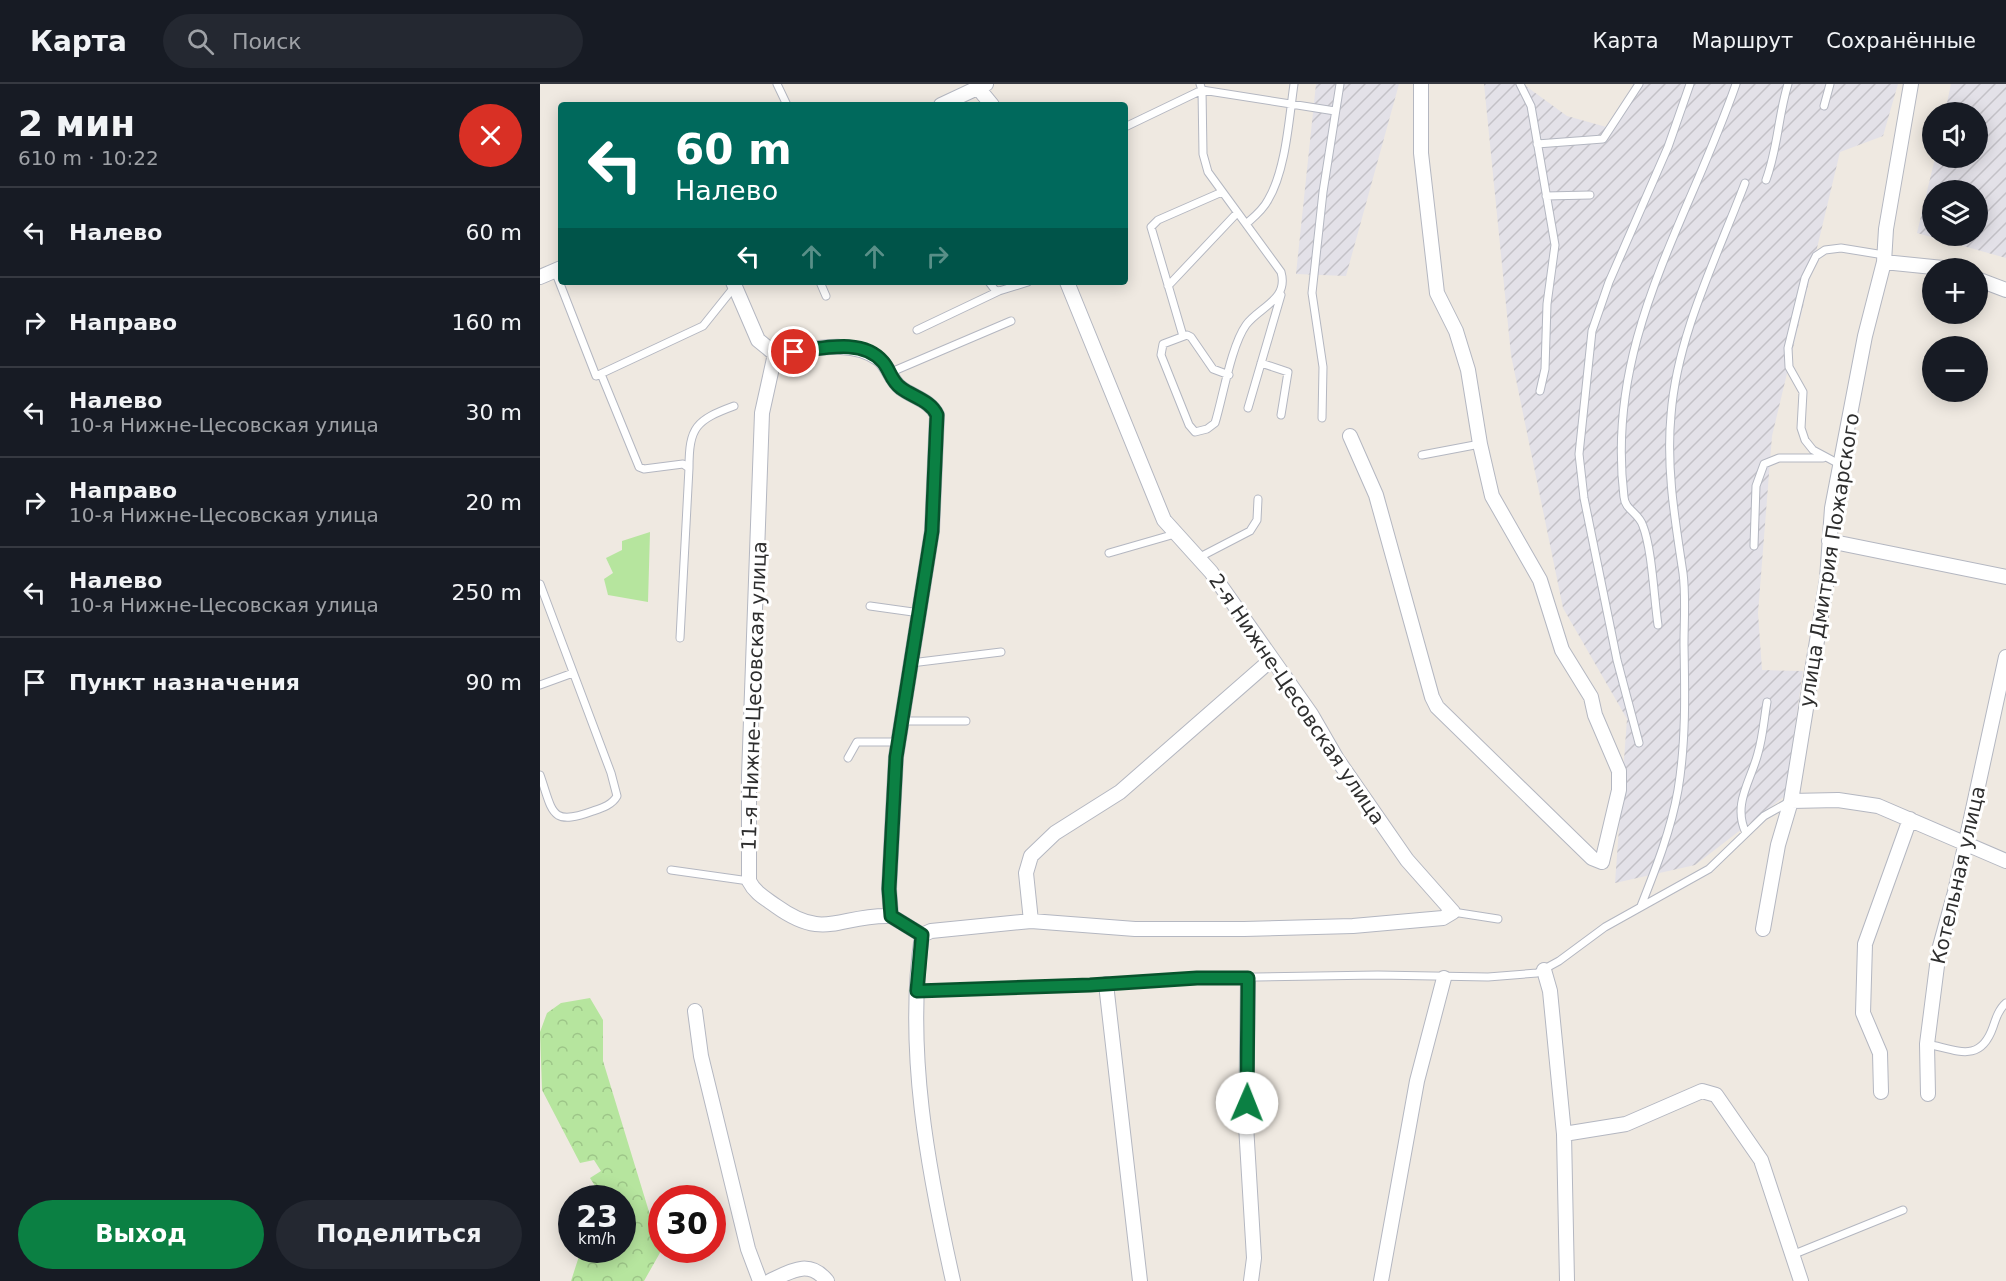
<!DOCTYPE html>
<html lang="ru">
<meta charset="utf-8">
<style>
body{margin:0;font-family:"DejaVu Sans",sans-serif;background:#242831;color:#f1f3f6;height:100vh;display:flex;flex-direction:column;font-size:22px;white-space:nowrap}
*{box-sizing:border-box;margin:0}
p{font-size:20px;color:#9ea1a6}
.icon{flex:none;width:33px;height:33px;fill:none;stroke:currentColor;stroke-width:2;stroke-linecap:round;stroke-linejoin:round}
.map{position:relative;flex:1;overflow:hidden}
.drawer{display:flex;flex-direction:column;background:#171b24;width:540px}
.drawer>*{flex:none}
.guide{position:absolute;left:18px;top:18px;width:570px;height:183px;border-radius:6px;box-shadow:0 3px 15px #0003;background:#00695c;color:#fff;overflow:hidden}
.buttons{position:absolute;left:1382px;top:18px;display:grid;gap:12px}
.buttons a{display:grid;place-items:center;width:66px;height:66px;border-radius:50%;background:#171b24;box-shadow:0 3px 15px #0003;font-size:30px}
.speed{position:absolute;left:18px;top:1101px;display:flex;gap:12px;font-size:30px;font-weight:700;text-align:center}
.speed>*{display:grid;place-content:center;width:78px;height:78px;border-radius:50%;background:#171b24;box-shadow:0 3px 15px #0003;line-height:1}
.speed small{font-size:15px;font-weight:400}
.speed .limit{border:9px solid #d22;background:#fff;color:#111}
.pin{position:absolute;display:grid;place-items:center;width:51px;height:51px;color:#fff;margin:-26px;border:3px solid #fff;border-radius:50%;box-shadow:0 2px 6px #0007}
.me{position:absolute;width:66px;margin:-33px;rotate:1deg;stroke-linejoin:round;filter:drop-shadow(0 0 4px #0008)}
.turn{display:flex;align-items:center;gap:21px;height:126px;padding:0 18px;font-size:27px}
.turn .icon{width:78px;height:78px;stroke-width:2.5}
.turn b{display:block;font-size:42px;line-height:51px}
.lanes{display:flex;align-items:center;height:57px;padding:0 18px;background:#0003;justify-content:center;gap:30px;direction:ltr}
.lanes .off{opacity:.35}
.round{display:grid;place-items:center;flex:none;width:63px;height:63px;border-radius:32px;background:#242831}
.summary{display:flex;align-items:center;justify-content:space-between;height:102px;padding:0 18px}
h1{font-size:36px;font-weight:700;line-height:45px}
.action{display:flex;gap:12px;margin-top:auto;padding:12px 18px}
.action a{flex:1;height:69px;border-radius:36px;background:#0b8043;color:#fff;font-size:24px;font-weight:700;line-height:69px;text-align:center}
.action a+a{background:#242831;color:#f1f3f6}
ul{padding:0;list-style:none}
li{display:flex;align-items:center;gap:18px;height:90px;padding:0 18px;border-top:2px solid #363941}
li div{flex:1}
li b{display:block;font-size:22px}
li em{font-style:normal}
header{display:flex;align-items:center;gap:36px;box-sizing:border-box;height:84px;padding:0 30px;background:#171b24;border-bottom:2px solid #363941}
header strong{font-size:28px}
nav{display:flex;gap:33px;margin-inline-start:auto;font-size:21px}
.search{width:420px;height:54px;background:#242831;display:flex;align-items:center;gap:15px;box-sizing:border-box;padding:0 21px;border-radius:33px;color:#9ea1a6;font-size:22px}
main{display:flex;flex:1;min-height:0}
.map>svg:first-child{display:block}
.industrial{fill:url(#industrial-furrows);fill-rule:evenodd}
.grass{fill:#b6e59e}
.forest{fill:url(#forest-crowns)}
.lines{fill:none;stroke-linecap:round;stroke-linejoin:round}
.service-casing{stroke:#b4b7c1;stroke-width:9}
.minor-casing{stroke:#b4b7c1;stroke-width:16}
.service{stroke:#fff;stroke-width:7}
.minor{stroke:#fff;stroke-width:14}
.route-casing{stroke:#07532c;stroke-width:15}
.route{stroke:#0b8043;stroke-width:10}
.labels{text-anchor:middle;stroke-width:6;stroke-linejoin:round;paint-order:stroke}
.street-label{font-size:20px;fill:#2e2e2e;stroke:#fff}
</style>
<header>
<strong>Карта</strong>
<div class="search"><svg class="icon" aria-label="search" viewBox="0 0 24 24"><circle cx="10" cy="10" r="6"/><path d="M15 15l6 6"/></svg>Поиск</div>
<nav><a>Карта</a><a>Маршрут</a><a>Сохранённые</a></nav>
</header>
<main>
<section class="drawer">
<div class="summary"><div><h1>2 мин</h1><p>610 m · 10:22</p></div><a class="round" style="background:#d93025;color:#fff"><svg class="icon" aria-label="close" viewBox="0 0 24 24"><path d="M6 6l12 12M18 6L6 18"/></svg></a></div>
<ul>
<li><svg class="icon" aria-label="left" viewBox="0 0 24 24"><path d="M17 20v-9H6M10 6l-5 5 5 5"/></svg><div><b>Налево</b></div><em>60 m</em></li>
<li><svg class="icon" aria-label="right" viewBox="0 0 24 24"><path d="M7 20v-9h11M14 6l5 5-5 5"/></svg><div><b>Направо</b></div><em>160 m</em></li>
<li><svg class="icon" aria-label="left" viewBox="0 0 24 24"><path d="M17 20v-9H6M10 6l-5 5 5 5"/></svg><div><b>Налево</b><p>10-я Нижне-Цесовская улица</p></div><em>30 m</em></li>
<li><svg class="icon" aria-label="right" viewBox="0 0 24 24"><path d="M7 20v-9h11M14 6l5 5-5 5"/></svg><div><b>Направо</b><p>10-я Нижне-Цесовская улица</p></div><em>20 m</em></li>
<li><svg class="icon" aria-label="left" viewBox="0 0 24 24"><path d="M17 20v-9H6M10 6l-5 5 5 5"/></svg><div><b>Налево</b><p>10-я Нижне-Цесовская улица</p></div><em>250 m</em></li>
<li><svg class="icon" aria-label="arrive" viewBox="0 0 24 24"><path d="M6 21V4h12l-3 4 3 4H6"/></svg><div><b>Пункт назначения</b></div><em>90 m</em></li>
</ul>
<div class="action"><a>Выход</a><a>Поделиться</a></div>
</section>
<div class="map">
<svg width="1466" height="1197" viewBox="0 0 1466 1197">
<defs>
<pattern id="industrial-furrows" width="10" height="10" patternUnits="userSpaceOnUse" patternTransform="scale(1.5)"><rect width="10" height="10" fill="#e3e1e8"/><path d="M-1 1l2-2M0 10L10 0M9 11l2-2" fill="none" stroke="#c3c1c7"/></pattern>
<pattern id="forest-crowns" width="20" height="18" patternUnits="userSpaceOnUse" patternTransform="scale(1.5)"><rect width="20" height="18" fill="#b6e59e"/><path d="M2 6a3 3 0 1 1 6 0M12 15a3 3 0 1 1 6 0" fill="none" stroke="#9dc588"/></pattern>
</defs>
<rect width="100%" height="100%" fill="#efe9e1"/>
<path class="industrial" d="M 776,0 L 859,0 L 806,192 L 756,190 Z
M 944,0 L 983,0 L 1027,32 L 1070,44 L 1096,0 L 1358,0 L 1343,52 L 1300,68 L 1232,352 L 1218,529 L 1222,586 L 1263,587 L 1245,712 L 1155,781 L 1075,799 L 1087,635 L 1023,524 L 971,271 Z
M 1411,0 L 1466,0 L 1466,174 L 1377,149 L 1395,74 L 1437,74 L 1437,28 L 1405,28 ZM 1392,106 L 1437,106 L 1437,152 L 1392,152 Z"/>
<path class="grass" d="M 110,448 L 108,518 L 68,511 L 64,495 L 73,489 L 66,474 L 82,466 L 82,457 Z"/>
<path class="forest" d="M 50,914 L 63,936 L 63,977 L 121,1167 L 104,1197 L 31,1197 L 41,1166 L 82,1166 L 82,1114 L 59,1114 L 60,1110 L 50,1094 L 61,1087 L 54,1076 L 40,1079 L 2,1006 L 0,948 L 7,929 L 21,919 Z"/>
<g class="lines">
<g class="service-casing">
<path id="service" d="M 237,0 L 247,21
M 980,0 L 991,22 L 1015,161 L 1007,220 L 1005,285 L 1000,307
M 1284,22 L 1290,0
M 585,43 L 662,6 L 660,0
M 997,60 L 1063,55 L 1099,0
M 1226,96 C 1238,64 1238,32 1248,0
M 1006,112 L 1050,111
M 706,140 C 714,133 723,126 728,116 C 746,86 749,34 754,0
M 15,187 L 56,292 L 163,242 L 195,202
M 280,198 L 286,212
M 449,198 L 455,206 L 459,207 L 488,198
M 628,202 L 697,129
M 377,246 L 459,207
M 643,252 L 611,143 L 618,136 L 682,108
M 721,279 L 748,288 L 741,331
M 349,289 L 471,237
M 61,290 L 99,383 L 104,385 L 143,380 L 149,384 L 140,554
M 689,291 L 673,285 L 651,253 L 647,251 L 623,260 L 621,271 L 649,341 L 655,348 L 667,345 L 675,339 C 683,313 691,262 706,241 C 719,223 749,216 741,188 L 668,88 L 663,70 L 662,6 L 795,27
M 708,324 L 741,211
M 782,334 L 783,283 L 772,209 L 783,108 L 800,0
M 882,371 L 940,360
M 1301,381 L 1273,366 L 1265,356 L 1261,344 L 1263,308 L 1249,283 L 1248,264 L 1265,194 L 1276,172 L 1285,166 L 1301,164 L 1344,171
M 149,384 C 149,343 156,336 194,322
M 1214,462 L 1216,402 L 1224,380 L 1239,374 L 1283,374
M 569,469 L 635,450
M 658,474 L 710,447 L 717,436 L 718,415
M 0,500 L 71,689 L 77,712 C 72,721 62,724 53,727 C 10,743 13,728 0,691
M 330,522 L 380,529
M 1118,541 C 1114,514 1112,465 1103,442 C 1099,429 1085,426 1084,413 C 1065,257 1147,140 1196,0
M 371,579 L 461,568
M 0,601 L 33,589
M 361,637 L 426,637
M 1099,659 L 1077,576 L 1044,414 L 1039,370 L 1052,247 L 1069,198 L 1128,63 L 1150,0
M 308,674 L 317,658 L 358,658
M 1206,749 C 1192,720 1211,697 1218,669 C 1223,652 1224,635 1227,618
M 131,786 L 209,797
M 1101,822 C 1116,784 1131,746 1138,706 C 1146,658 1145,609 1144,561 C 1144,537 1146,512 1143,489 C 1135,436 1126,384 1131,331 C 1137,251 1177,173 1205,99
M 913,828 L 958,835
M 377,907 L 550,901 L 657,894 L 838,891 L 948,893 L 997,889 L 1019,877 L 1065,843 L 1169,785 L 1224,732 L 1249,718
M 1387,960 C 1417,966 1440,980 1453,943 C 1456,934 1459,925 1466,919
M 1252,1171 L 1363,1126"/>
</g>
<g class="minor-casing">
<path id="minor" d="M 438,4 L 452,21
M 401,21 L 446,0
M 1344,178 L 1403,184
M 0,193 L 21,184
M 1437,195 L 1466,206
M 193,198 L 218,256 L 235,270 C 268,267 310,253 339,275 C 349,282 350,296 361,304 C 373,313 391,317 397,331 L 392,447 L 356,673 L 349,805 L 351,832 L 382,851
M 235,270 L 222,329 L 209,692 L 209,797 C 215,809 225,814 236,822 C 286,858 299,830 351,832
M 810,352 L 836,411 L 892,613 L 897,623 L 1052,774 L 1062,778 L 1079,706 L 1079,687 L 1055,631 L 1051,613 L 1022,566 L 1000,496 L 952,412 L 940,360 L 928,286 L 916,247 L 897,209 L 881,69 L 881,0
M 1289,457 L 1466,493
M 1251,717 L 1298,716 L 1338,722 L 1466,777
M 491,837 L 486,789 L 491,772 L 515,749 L 580,708 L 732,575
M 1223,845 L 1238,761 L 1251,717 L 1287,495 L 1292,424 L 1325,252 L 1344,178 L 1346,145 L 1371,0
M 382,851 L 391,847 L 491,837 L 595,845 L 704,845 L 813,842 L 903,834 L 913,828 L 867,776 L 797,675 L 771,630 L 671,488 L 624,436 L 527,198
M 382,851 C 365,965 388,1086 413,1197
M 1004,886 L 1010,907 L 1024,1050 L 1027,1197
M 708,895 L 706,1041 L 714,1174 L 711,1197
M 566,900 L 600,1197
M 155,927 L 161,972 L 208,1165 L 220,1197
M 1341,1008 L 1340,969 L 1323,929 L 1325,860 L 1370,735
M 1388,1010 L 1387,960 L 1399,866 L 1415,808 L 1466,573
M 1024,1050 L 1086,1040 L 1162,1007 L 1176,1011 L 1221,1076 L 1261,1197
M 230,1197 C 251,1187 269,1175 287,1197
M 841,1197 L 877,997 L 904,894"/>
</g>
<use href="#service" class="service"/>
<use href="#minor" class="minor"/>
</g>
<g class="lines">
<g class="route-casing">
<path id="route" d="M 254,268 C 281,265 322,253 343,278 C 350,286 351,297 361,304 C 373,313 391,317 397,331 L 392,447 L 356,673 L 349,805 L 351,832 L 382,851 L 377,907 L 550,901 L 657,894 L 708,894 L 707,1019"/>
</g>
<use href="#route" class="route"/>
</g>
<g class="labels">
<g class="street-label">
<text transform="translate(1289 476) rotate(-81)" y="7">улица Дмитрия Пожарского</text>
<text transform="translate(214 612) rotate(-88)" y="7">11-я Нижне-Цесовская улица</text>
<text transform="translate(757 615) rotate(56)" y="7">2-я Нижне-Цесовская улица</text>
<text transform="translate(1418 791) rotate(-77)" y="7">Котельная улица</text>
</g>
</g>
</svg>
<div class="buttons">
<a><svg class="icon" aria-label="sound" viewBox="0 0 24 24"><path d="M4 9h4l5-4v14l-5-4H4zM17 9q2 3 0 6"/></svg></a>
<a><svg class="icon" aria-label="layers" viewBox="0 0 24 24"><path d="M12 4l9 5-9 5-9-5zM3 14l9 5 9-5"/></svg></a>
<a>+</a>
<a>−</a>
</div>
<div class="speed"><div>23<small>km/h</small></div><div class="limit">30</div></div>
<div class="pin" style="left:254px;top:268px;background:#d93025"><svg class="icon" aria-label="arrive" viewBox="0 0 24 24"><path d="M6 21V4h12l-3 4 3 4H6"/></svg></div>
<svg class="me" style="left:707px;top:1019px" viewBox="-20 -20 40 40"><circle r="19" fill="#fff"/><path d="M0-13L10 11 0 6-10 11z" fill="#0b8043"/></svg>
<div class="guide">
<div class="turn"><svg class="icon" aria-label="left" viewBox="0 0 24 24"><path d="M17 20v-9H6M10 6l-5 5 5 5"/></svg><div><b>60 m</b>Налево</div></div>
<div class="lanes"><svg class="icon" aria-label="left" viewBox="0 0 24 24"><path d="M17 20v-9H6M10 6l-5 5 5 5"/></svg><svg class="icon off" aria-label="ahead" viewBox="0 0 24 24"><path d="M12 20V5M6 11l6-6 6 6"/></svg><svg class="icon off" aria-label="ahead" viewBox="0 0 24 24"><path d="M12 20V5M6 11l6-6 6 6"/></svg><svg class="icon off" aria-label="right" viewBox="0 0 24 24"><path d="M7 20v-9h11M14 6l5 5-5 5"/></svg></div>
</div>
</div>
</main>
